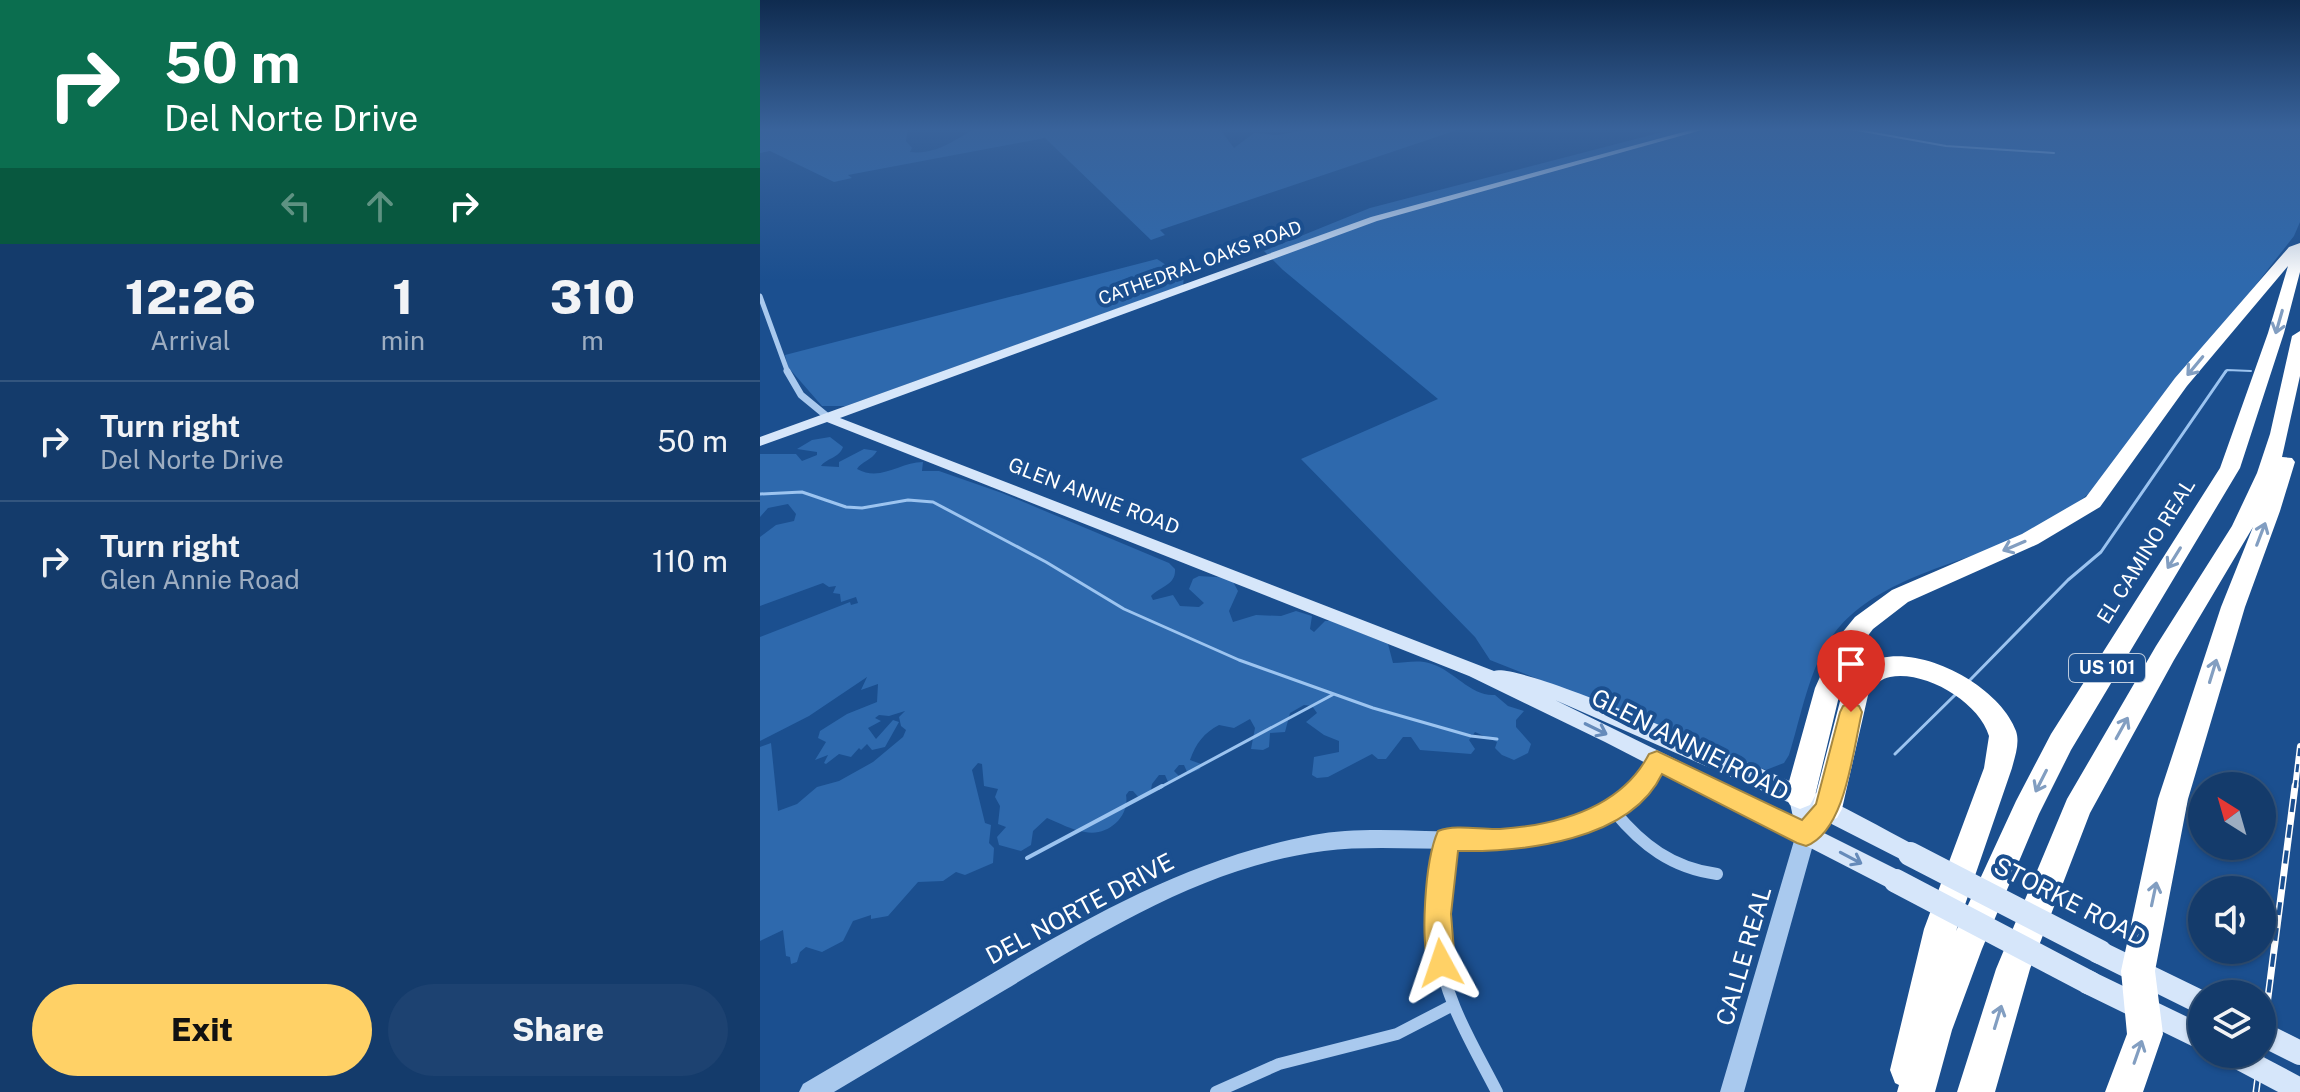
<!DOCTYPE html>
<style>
body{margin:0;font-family:"Public Sans",sans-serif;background:#1d4271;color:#f1f3f6;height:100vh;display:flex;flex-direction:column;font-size:30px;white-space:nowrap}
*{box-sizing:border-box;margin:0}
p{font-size:26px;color:#9dadc1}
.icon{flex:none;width:44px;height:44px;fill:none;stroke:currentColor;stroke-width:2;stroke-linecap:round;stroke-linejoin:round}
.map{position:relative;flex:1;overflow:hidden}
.side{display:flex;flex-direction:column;background:#143b6b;width:760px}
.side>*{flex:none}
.guide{background:#0b6e4f;color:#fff;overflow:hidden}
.needle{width:52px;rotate:323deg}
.buttons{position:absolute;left:1428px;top:772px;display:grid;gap:16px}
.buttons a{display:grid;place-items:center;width:88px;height:88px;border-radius:50%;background:#143b6b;box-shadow:0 2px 6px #0004,0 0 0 2px #33557e;font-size:40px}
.pin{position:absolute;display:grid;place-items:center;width:68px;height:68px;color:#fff;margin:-82px -34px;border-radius:50% 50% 50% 0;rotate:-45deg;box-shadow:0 0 8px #0007}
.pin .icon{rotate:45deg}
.me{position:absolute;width:88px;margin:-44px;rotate:355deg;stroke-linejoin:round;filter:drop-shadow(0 0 6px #0008)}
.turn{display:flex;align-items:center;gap:28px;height:168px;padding:0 32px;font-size:36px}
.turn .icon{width:104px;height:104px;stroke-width:2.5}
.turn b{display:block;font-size:56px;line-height:68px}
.lanes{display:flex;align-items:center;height:76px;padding:0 32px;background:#0003;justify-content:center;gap:40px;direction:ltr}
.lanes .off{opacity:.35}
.eta{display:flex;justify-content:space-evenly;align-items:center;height:136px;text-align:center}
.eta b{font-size:48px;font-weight:800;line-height:56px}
.primary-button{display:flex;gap:16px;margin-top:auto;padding:16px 32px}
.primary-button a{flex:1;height:92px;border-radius:48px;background:#ffd166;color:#111;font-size:32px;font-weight:800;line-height:92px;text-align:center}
.primary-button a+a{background:#1d4271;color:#f1f3f6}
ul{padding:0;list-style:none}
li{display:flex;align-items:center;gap:24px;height:120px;padding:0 32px;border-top:2px solid #33557e}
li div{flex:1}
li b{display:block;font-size:30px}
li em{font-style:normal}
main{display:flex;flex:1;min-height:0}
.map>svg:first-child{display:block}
.green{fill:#2e69ad}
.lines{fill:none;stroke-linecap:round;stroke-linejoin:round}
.stream-far2{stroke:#9cc4f0;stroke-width:2}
.stream-far1{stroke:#9cc4f0;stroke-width:3}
.stream{stroke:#9cc4f0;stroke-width:4}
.minor-far2{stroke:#a9c9ee;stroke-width:5}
.minor-far1{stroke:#a9c9ee;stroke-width:7}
.minor{stroke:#a9c9ee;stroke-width:12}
.tertiary{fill:#a9c9ee;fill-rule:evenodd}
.secondary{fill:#d6e6fa;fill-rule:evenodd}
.motorway{fill:#fff;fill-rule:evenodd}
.rail-far1-casing{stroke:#fff;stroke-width:6}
.rail-casing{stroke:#fff;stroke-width:7}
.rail-far1{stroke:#1b4f8f;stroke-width:3;stroke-dasharray:8;stroke-linecap:butt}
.rail{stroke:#1b4f8f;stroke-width:4;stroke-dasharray:13;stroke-linecap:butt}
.secondary-bridge{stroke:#d6e6fa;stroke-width:24}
.oneway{stroke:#829ec1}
.oneway2{stroke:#668bba}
.route{fill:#ffd166;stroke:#a68842;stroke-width:2}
.labels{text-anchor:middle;stroke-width:8;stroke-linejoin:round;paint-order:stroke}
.far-street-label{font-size:18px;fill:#fff;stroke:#1b4f8f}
.shield{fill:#1b4f8f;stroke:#bbcadd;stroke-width:2}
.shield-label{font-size:18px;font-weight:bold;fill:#fff}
.street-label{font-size:20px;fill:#fff;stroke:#1b4f8f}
.near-street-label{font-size:24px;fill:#fff;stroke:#1b4f8f}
</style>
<main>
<section class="side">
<div class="guide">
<div class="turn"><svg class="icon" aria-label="right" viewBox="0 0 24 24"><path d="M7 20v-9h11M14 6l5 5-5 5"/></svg><div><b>50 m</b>Del Norte Drive</div></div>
<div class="lanes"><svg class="icon off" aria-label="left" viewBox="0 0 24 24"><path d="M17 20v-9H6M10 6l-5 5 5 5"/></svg><svg class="icon off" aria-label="ahead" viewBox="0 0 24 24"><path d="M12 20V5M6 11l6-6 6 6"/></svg><svg class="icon" aria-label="right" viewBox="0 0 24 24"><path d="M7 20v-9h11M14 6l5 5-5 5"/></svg></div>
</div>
<div class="eta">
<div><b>12:26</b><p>Arrival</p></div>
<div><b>1</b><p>min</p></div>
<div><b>310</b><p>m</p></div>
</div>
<ul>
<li><svg class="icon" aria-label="right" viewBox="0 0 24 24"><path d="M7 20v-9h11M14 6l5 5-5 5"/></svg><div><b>Turn right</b><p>Del Norte Drive</p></div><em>50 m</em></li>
<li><svg class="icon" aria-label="right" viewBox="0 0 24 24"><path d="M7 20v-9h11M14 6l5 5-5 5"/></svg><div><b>Turn right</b><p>Glen Annie Road</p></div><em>110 m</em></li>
</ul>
<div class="primary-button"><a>Exit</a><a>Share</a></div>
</section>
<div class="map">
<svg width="1540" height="1092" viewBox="0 0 1540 1092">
<rect width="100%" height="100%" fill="#1b4f8f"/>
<path class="green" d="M 0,128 L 148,128 L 146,141 L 152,148 L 150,152 C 177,155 194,140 216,128 L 459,128 L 474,148 L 494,133 L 517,135 L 559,128 L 703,128 L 400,230 L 405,235 L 391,240 L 285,138 L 88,175 L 92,178 L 74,182 L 10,151 L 0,153 Z
M 918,128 L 1540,128 L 1540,222 L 1534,236 L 1341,483 C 1316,506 1285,526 1254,540 C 1195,565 1113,580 1073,635 C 1049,668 1041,717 1029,755 L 1024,763 L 1006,770 L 730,660 L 715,637 L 541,459 L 678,399 L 523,270 L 504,251 L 610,208 Z
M 397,259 L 424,277 L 423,285 L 86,406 L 62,406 L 28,367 L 25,355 Z
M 70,437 L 83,447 C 79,458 67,458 61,466 L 79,467 L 79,462 L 104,449 L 117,451 C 112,460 101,462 97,469 C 121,482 140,462 163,462 L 162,471 L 179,471 L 242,493 L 409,563 L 415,569 C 416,585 401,586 391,596 L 393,600 L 413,595 L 420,606 L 439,607 L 444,603 L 429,589 L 433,579 L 439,576 L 471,578 L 478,591 L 469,611 L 473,622 L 496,615 L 521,616 L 536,611 L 552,616 L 550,629 L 554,632 L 565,621 L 571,621 L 628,644 L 633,663 C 646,663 658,659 672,664 C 694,671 712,697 735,695 L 748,706 L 764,711 L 756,720 L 756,727 L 771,744 L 768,753 L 754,760 L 742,755 L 735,748 L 737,742 L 715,732 L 709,740 L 715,749 L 711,754 L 660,750 L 651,737 L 643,737 L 626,759 L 618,759 L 612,754 L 568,777 L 557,778 L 552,775 L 554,757 L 579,752 L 579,741 L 564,735 L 546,722 L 557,713 L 552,706 L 544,705 L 530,713 L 525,732 L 510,733 L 509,747 L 503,750 L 491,749 L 495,728 L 490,719 L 474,728 L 459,725 C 444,733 436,743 430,760 L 441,764 L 440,769 L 428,774 L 424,765 L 419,765 L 414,771 L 419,776 L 408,782 L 405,775 L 399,775 L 392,784 L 391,790 L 380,799 L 373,791 L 369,791 L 366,795 C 370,817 347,837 325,832 C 312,830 299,823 287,818 L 273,831 L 271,845 L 261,851 L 239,845 L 237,837 L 246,827 L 238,824 L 240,806 L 235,797 L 238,789 L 224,786 L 222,764 L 218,763 L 212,770 L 225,823 L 231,825 L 229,843 L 234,848 L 233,863 L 205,875 L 196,872 L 183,881 L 158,882 L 128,916 L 111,919 L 111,915 L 93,921 L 83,941 L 62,952 L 46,947 L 40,952 L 37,962 L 31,964 L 30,957 L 26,956 L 23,930 L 0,941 L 0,747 L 11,743 L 18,811 L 37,804 L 57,787 L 79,781 L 113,762 L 143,737 L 146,730 L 141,726 L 139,717 L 145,711 L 129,716 L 119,715 L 115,718 L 121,721 L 108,728 L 116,739 L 133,720 L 139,722 L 125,747 L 112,750 L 107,744 L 101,750 L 99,748 L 91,757 L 79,754 L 66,764 L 64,763 L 68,755 L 55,760 L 66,742 L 58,738 L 60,731 L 87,714 L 117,702 L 118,684 L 101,690 L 107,677 L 49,716 L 0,741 L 0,637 L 90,602 L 91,605 L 98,603 L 96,597 L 81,602 L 80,594 L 73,593 L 76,586 L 69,587 L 63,583 L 0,606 L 0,537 L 16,525 L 34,521 L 36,514 L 28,504 L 8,508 L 0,517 L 0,454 L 36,454 L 42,461 L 57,455 L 57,452 L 37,449 L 52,440 Z"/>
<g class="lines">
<path class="stream-far2" d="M 1086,128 L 1186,146 L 1294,153
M 1465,373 L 1467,370 L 1491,371"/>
<path class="stream-far1" d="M 0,494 L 42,492 L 86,507 L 102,508 L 148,500 L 173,502 L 286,562 L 364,609 L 479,660 L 613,708 L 711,736 L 737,739
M 1209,681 L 1308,580 L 1341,552 L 1466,371
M 1135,754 L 1195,695
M 399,788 L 574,694"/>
<path class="stream" d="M 267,858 L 402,786"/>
<path class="minor-far2" d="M 0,296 L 28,373"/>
<path class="minor-far1" d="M 27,371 L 41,395 L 69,418"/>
<path class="minor" d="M 854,811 C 882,845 912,868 957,874
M 687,840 C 682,874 675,909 678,944 C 683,998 713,1045 737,1092
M 456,1092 L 519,1064 L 637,1034 L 693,1005"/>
<path class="tertiary" d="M 897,753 L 903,756 L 906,761 C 846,885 673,837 564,851 C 447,866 343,931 245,990 C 188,1024 131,1058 74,1092 L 39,1092 L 43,1084 C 100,1050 158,1017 216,983 C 323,920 429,858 553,835 C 642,818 767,854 845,803 C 852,799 860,795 865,790 C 875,780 882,767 891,756 Z
M 1046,825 L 1053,828 L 1056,834 L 984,1092 L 960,1092 L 1036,834 L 1039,828 Z"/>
<path class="secondary" d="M 938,128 L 949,128 L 617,221 L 80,418 L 734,671 C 761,661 1005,770 1045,788 C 1082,806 1121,827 1158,847 L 1161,854 L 1158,861 L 1150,864 L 1054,815 L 1056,829 L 1144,873 L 1147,881 L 1144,889 L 1136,892 L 845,742 L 709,676 L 67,422 L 0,446 L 0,437 L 611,217 ZM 795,700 L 1030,803 L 1033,817 Z
M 1340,940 L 1451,994 L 1442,994 L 1442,1016 L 1331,961 L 1328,952 L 1331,943 Z
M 1330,970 L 1442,1024 L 1442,1051 L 1321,992 L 1317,983 L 1321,974 Z"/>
<path class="motorway" d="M 1540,243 L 1540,272 L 1524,333 L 1480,468 L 1311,750 L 1279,814 L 1222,949 L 1192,1030 L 1175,1092 L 1137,1092 L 1139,1085 L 1135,1083 L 1130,1070 L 1164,929 L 1224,768 L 1229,736 C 1219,702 1165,670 1130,677 C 1122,678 1115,685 1109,691 L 1082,809 L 1077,818 L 1067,822 L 1057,818 L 1052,809 L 1084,686 C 1119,620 1237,677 1256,731 C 1260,743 1255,756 1252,768 L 1196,931 L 1256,801 L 1291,734 L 1460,468 L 1508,333 L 1528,266 L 1427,386 L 1340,507 L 1278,544 L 1148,602 L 1113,629 L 1097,650 L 1081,688 L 1055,796 L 1050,805 L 1040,809 L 1030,805 L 1025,796 L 1055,688 L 1077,639 L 1095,617 L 1132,590 L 1262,534 L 1326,497 L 1415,378 L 1529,247 Z
M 1540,331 L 1540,376 L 1522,457 L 1532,458 L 1535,462 L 1520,511 L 1485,607 L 1428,799 L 1395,971 L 1403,1034 L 1383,1092 L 1345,1092 L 1367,1034 L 1361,971 L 1398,799 L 1461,607 L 1493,527 L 1414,660 L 1330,813 L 1270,969 L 1235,1092 L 1197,1092 L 1236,969 L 1307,799 L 1396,646 L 1472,526 L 1497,473 L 1510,434 L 1532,336 Z"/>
<g class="rail-far1-casing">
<path id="rail-far1" d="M 1535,788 L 1540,746"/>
</g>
<g class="rail-casing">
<path id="rail" d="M 1502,1044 L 1535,786
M 1496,1092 L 1501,1054"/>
</g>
<use href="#rail-far1" class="rail-far1"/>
<use href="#rail" class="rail"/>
<path class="secondary-bridge" d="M 1150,854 L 1340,952
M 1136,881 L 1330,983
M 1502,1034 L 1540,1053
M 1472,1054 L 1540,1090"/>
</g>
<defs><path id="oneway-shaft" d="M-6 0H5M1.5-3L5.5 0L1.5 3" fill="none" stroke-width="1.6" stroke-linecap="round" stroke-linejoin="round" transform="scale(2)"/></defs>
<g class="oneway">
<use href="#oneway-shaft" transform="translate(1519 322) rotate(106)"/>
<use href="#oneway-shaft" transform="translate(1435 366) rotate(130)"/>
<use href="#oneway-shaft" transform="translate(1501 534) rotate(-69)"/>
<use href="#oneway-shaft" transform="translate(1254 546) rotate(157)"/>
<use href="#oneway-shaft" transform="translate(1414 558) rotate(122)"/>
<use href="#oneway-shaft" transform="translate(1453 671) rotate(-73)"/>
<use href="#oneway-shaft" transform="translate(1362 728) rotate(-61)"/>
<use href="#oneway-shaft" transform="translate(1281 781) rotate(117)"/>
<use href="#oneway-shaft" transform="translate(1394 894) rotate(-78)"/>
<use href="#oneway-shaft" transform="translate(1238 1017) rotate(-73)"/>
<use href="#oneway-shaft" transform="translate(1378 1052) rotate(-71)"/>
</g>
<g class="oneway2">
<use href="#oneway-shaft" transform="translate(836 729) rotate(26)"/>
<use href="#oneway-shaft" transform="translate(1091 858) rotate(28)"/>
</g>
<linearGradient id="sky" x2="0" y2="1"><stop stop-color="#0f2b4f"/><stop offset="0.46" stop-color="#39639b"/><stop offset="1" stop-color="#39639b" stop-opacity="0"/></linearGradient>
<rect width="1540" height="281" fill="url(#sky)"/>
<path class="route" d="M 1091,703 L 1099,706 L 1102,712 C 1093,749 1086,831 1046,846 L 1037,843 L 902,774 C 870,841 763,852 698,851 L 691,914 L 695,963 L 691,973 L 681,977 L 671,973 C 659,944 665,860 678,831 C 697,824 720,830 740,829 C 797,825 861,808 889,754 L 897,751 L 1042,820 L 1056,804 L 1080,712 L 1083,706 Z"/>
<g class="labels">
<g class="far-street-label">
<text transform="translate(440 263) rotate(-20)" y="6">CATHEDRAL OAKS ROAD</text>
</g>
<rect class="shield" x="1309" y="654" width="76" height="28" rx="6"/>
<g class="shield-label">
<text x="1347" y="674">US 101</text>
</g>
<g class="street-label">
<text transform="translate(334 496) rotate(21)" y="7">GLEN ANNIE ROAD</text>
<text transform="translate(1386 551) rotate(-58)" y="7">EL CAMINO REAL</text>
</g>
<g class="near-street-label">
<text transform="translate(930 745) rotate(27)" y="8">GLEN ANNIE ROAD</text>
<text transform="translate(1310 902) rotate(27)" y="8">STORKE ROAD</text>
<text transform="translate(320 909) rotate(-28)" y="8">DEL NORTE DRIVE</text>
<text transform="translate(984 956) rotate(-74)" y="8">CALLE REAL</text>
</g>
</g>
</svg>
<div class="buttons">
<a><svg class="needle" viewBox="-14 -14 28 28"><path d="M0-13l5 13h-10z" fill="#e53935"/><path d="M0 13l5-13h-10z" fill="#9dadc1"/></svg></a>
<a><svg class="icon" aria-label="sound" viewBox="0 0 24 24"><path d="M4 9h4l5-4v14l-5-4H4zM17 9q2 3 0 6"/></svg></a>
<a><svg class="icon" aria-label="layers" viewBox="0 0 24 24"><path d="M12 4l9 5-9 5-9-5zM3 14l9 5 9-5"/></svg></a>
</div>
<div class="pin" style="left:1091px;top:712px;background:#d93025"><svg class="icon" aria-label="arrive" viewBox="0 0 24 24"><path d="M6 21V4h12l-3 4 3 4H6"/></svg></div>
<svg class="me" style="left:681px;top:963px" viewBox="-20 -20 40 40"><path d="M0-17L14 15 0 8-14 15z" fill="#ffd166" stroke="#fff" stroke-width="4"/></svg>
</div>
</main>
